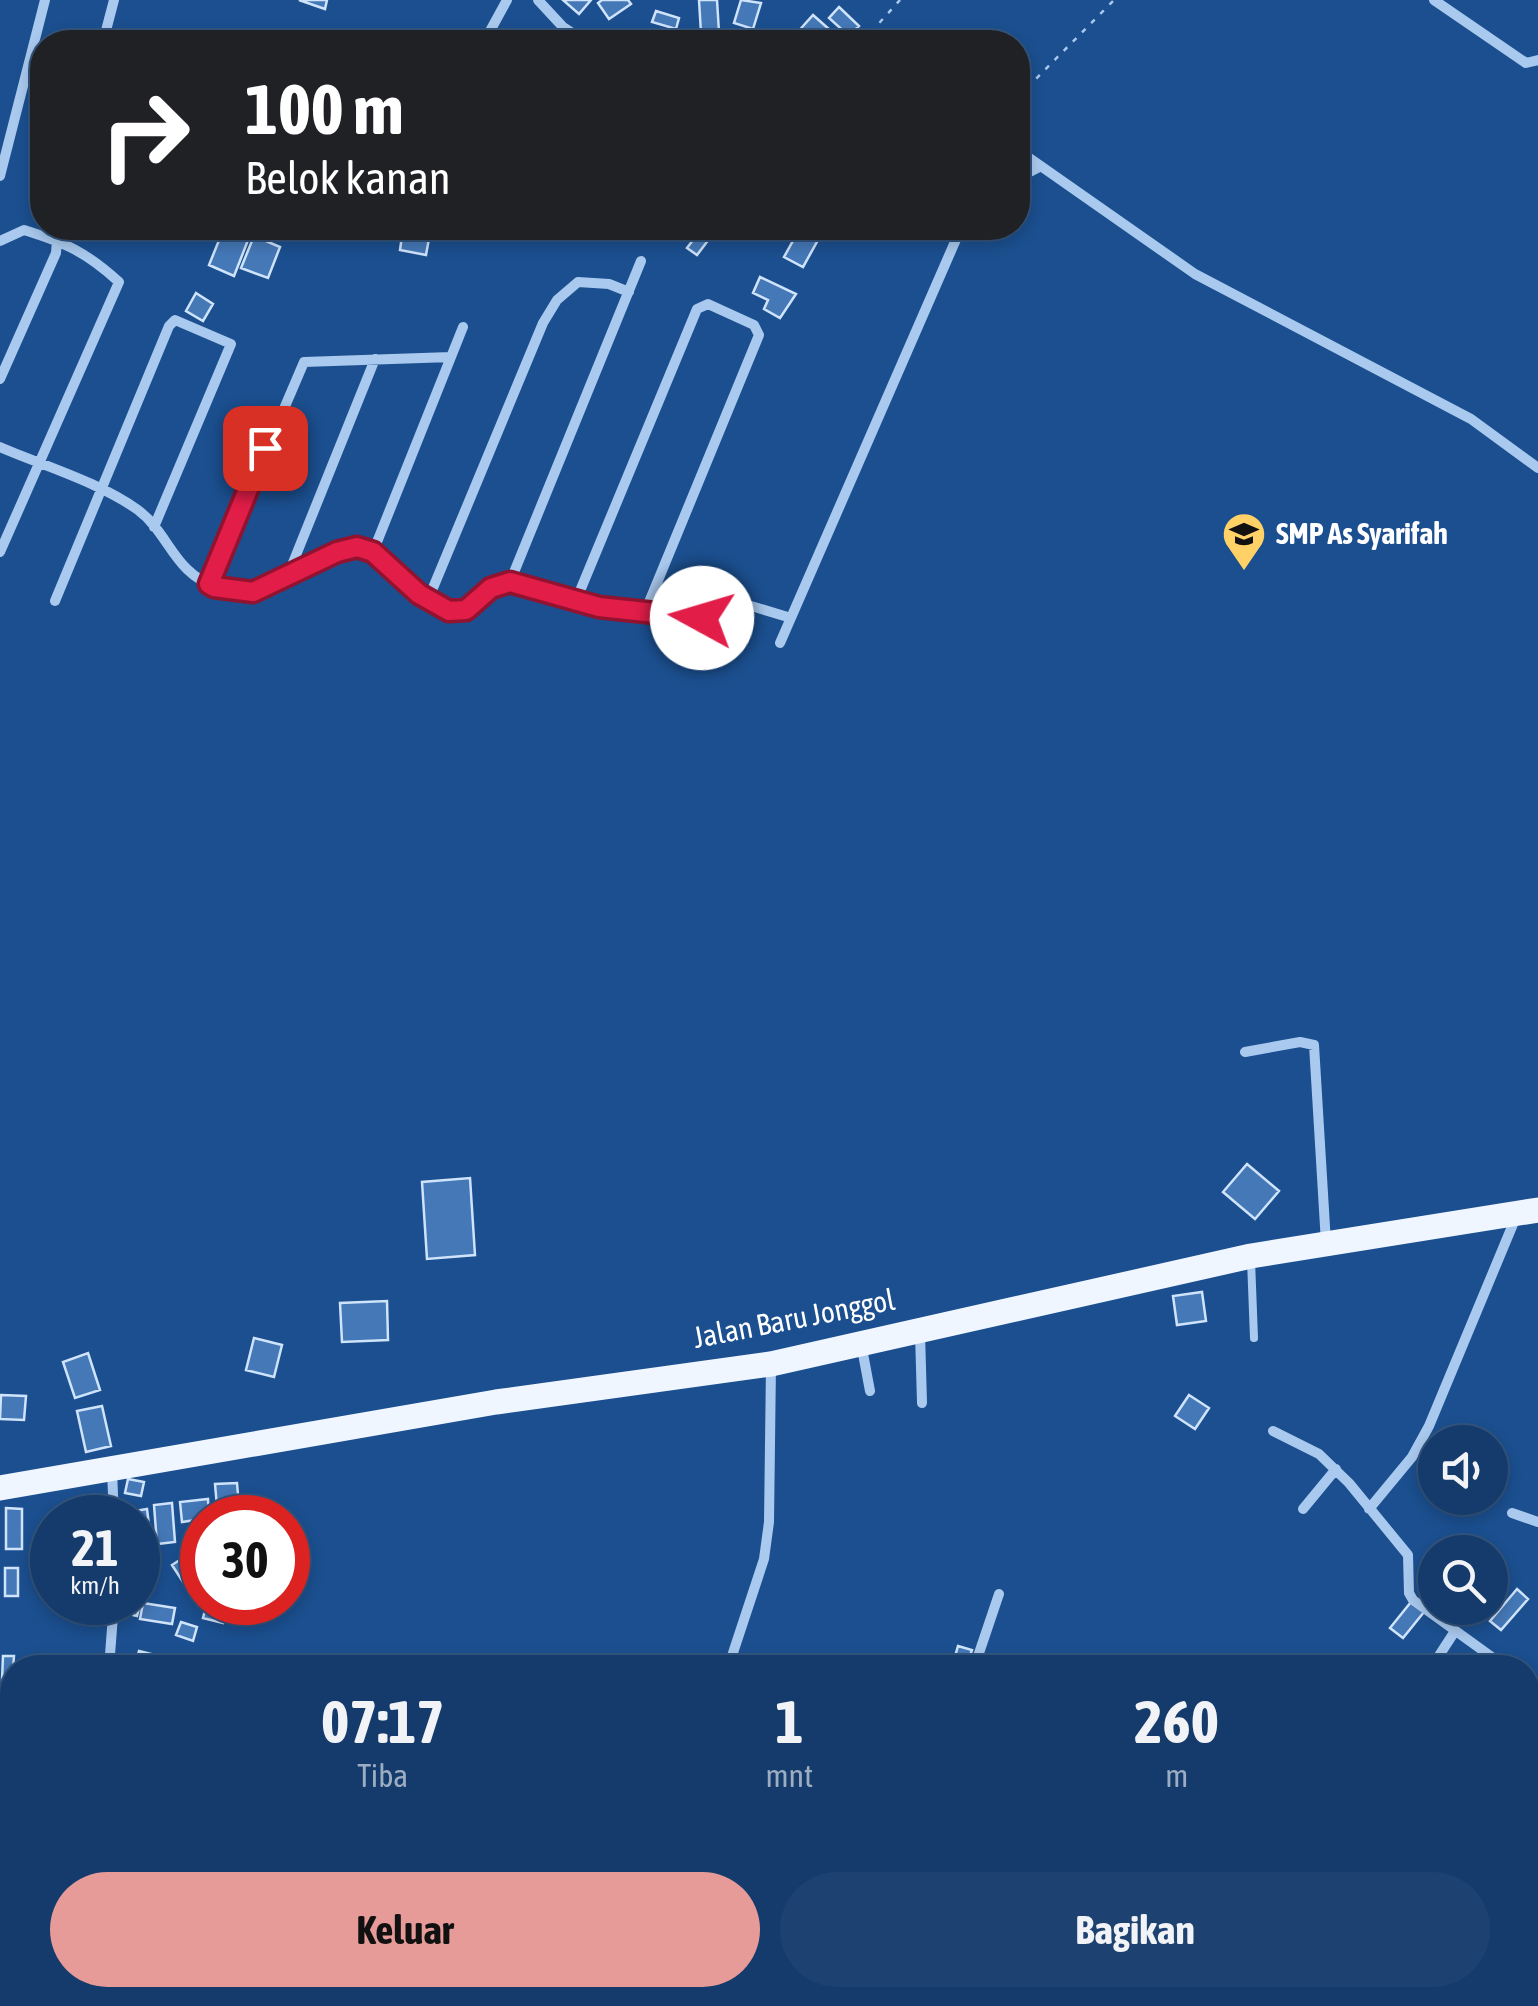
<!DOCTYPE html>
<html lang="id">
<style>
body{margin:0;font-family:"Asap Condensed",sans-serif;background:#1d4271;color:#f1f3f6;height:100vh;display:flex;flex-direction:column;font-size:38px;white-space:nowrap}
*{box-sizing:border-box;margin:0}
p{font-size:32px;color:#9dadc1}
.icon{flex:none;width:55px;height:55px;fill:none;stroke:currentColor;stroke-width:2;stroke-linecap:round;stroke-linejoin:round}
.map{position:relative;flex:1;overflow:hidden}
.side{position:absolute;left:0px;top:1655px;width:1540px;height:352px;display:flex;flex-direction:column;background:#143b6b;border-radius:40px 40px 0 0;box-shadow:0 5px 15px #0003,0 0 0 2px #33557e}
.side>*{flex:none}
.banner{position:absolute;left:30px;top:30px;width:1000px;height:210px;border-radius:40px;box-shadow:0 5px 15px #0003,0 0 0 2px #33557e;background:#202124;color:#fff;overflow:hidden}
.fabs{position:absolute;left:1418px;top:1425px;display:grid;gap:20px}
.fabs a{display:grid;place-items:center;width:90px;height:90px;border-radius:50%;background:#143b6b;box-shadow:0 5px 15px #0003,0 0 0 2px #33557e;font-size:50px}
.speed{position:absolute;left:30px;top:1495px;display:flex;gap:20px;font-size:50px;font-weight:700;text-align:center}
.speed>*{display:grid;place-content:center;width:130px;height:130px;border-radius:50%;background:#143b6b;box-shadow:0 5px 15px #0003,0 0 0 2px #33557e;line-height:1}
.speed small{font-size:25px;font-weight:400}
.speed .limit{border:15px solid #d22;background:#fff;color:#111}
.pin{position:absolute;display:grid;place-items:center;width:85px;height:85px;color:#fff;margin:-42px;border-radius:20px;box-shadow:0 5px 15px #0006}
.me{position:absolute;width:110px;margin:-55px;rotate:276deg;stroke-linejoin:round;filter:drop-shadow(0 0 8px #0008)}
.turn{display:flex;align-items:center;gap:35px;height:210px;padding:0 50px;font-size:45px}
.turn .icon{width:130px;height:130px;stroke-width:2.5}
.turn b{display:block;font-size:70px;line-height:85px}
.eta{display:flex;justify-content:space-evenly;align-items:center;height:170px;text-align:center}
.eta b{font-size:60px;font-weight:700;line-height:70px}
.button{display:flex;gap:20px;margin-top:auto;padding:20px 50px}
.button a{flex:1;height:115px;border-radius:60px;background:#e69b98;color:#111;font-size:40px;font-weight:700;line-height:115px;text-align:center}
.button a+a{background:#1d4271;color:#f1f3f6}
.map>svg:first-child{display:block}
.building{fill:#4478b7;stroke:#cfe3fa;stroke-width:2.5}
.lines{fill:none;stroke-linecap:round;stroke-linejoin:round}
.path{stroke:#a9c9ee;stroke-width:2.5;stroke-dasharray:5 8;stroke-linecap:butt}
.service{stroke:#a9c9ee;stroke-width:8}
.minor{stroke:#a9c9ee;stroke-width:10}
.primary{stroke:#f0f6ff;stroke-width:25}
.route-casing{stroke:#92132f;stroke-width:25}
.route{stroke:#e11d48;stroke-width:18}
.labels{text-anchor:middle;stroke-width:10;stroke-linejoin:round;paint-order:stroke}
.poi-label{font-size:30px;font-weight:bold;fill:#fff;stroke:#1b4f8f;text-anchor:start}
.street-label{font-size:30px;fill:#fff;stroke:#1b4f8f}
</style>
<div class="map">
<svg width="1538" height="2006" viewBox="0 0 1538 2006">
<rect width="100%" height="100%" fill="#1b4f8f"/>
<path class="building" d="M 299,0 L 327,0 L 325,9 Z
M 563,0 L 591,0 L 579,14 Z
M 602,0 L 628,0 L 631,4 L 609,19 L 598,3 Z
M 699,0 L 717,0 L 719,32 L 701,33 Z
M 741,0 L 761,3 L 753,29 L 734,23 Z
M 839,7 L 859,26 L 849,36 L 829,18 Z
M 656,11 L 679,18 L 676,29 L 652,22 Z
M 813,15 L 839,38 L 834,42 L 804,42 L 795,35 Z
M 224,228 L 252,230 L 234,276 L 209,265 Z
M 358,228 L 383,228 L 382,239 L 357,238 Z
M 702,228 L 716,230 L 697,255 L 687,248 Z
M 403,229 L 430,233 L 426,255 L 400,250 Z
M 799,230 L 818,240 L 803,267 L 784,257 Z
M 254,236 L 280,247 L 268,278 L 241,268 Z
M 760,277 L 796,294 L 780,318 L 764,309 L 768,300 L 753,293 Z
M 196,293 L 213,304 L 203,321 L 186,311 Z
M 1247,1164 L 1279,1191 L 1255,1219 L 1223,1192 Z
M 470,1178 L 475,1255 L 427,1259 L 422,1182 Z
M 1202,1292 L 1206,1321 L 1177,1325 L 1173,1296 Z
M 387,1301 L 388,1340 L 342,1342 L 340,1303 Z
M 254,1338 L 282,1345 L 274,1377 L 246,1370 Z
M 88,1353 L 100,1390 L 75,1398 L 63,1362 Z
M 1,1395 L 26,1396 L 24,1420 L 0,1419 Z
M 1189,1395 L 1209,1408 L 1195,1429 L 1175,1416 Z
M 102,1406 L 111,1446 L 86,1452 L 77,1411 Z
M 128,1479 L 144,1482 L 141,1496 L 125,1493 Z
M 237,1483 L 240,1518 L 218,1518 L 215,1484 Z
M 208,1499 L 209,1518 L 182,1522 L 180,1502 Z
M 172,1503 L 175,1542 L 157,1544 L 154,1505 Z
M 6,1508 L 22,1509 L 22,1549 L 6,1549 Z
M 147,1509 L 151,1541 L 138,1543 L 138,1518 L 129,1518 L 129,1512 Z
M 195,1550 L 202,1561 L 202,1577 L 187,1588 L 172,1565 Z
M 138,1554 L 150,1556 L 147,1570 L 138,1568 Z
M 5,1568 L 18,1568 L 18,1596 L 5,1596 Z
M 138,1578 L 146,1580 L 137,1616 L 116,1611 L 118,1602 L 138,1602 Z
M 1517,1589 L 1528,1599 L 1501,1630 L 1490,1621 Z
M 207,1602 L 228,1602 L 223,1623 L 203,1618 Z
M 1411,1602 L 1424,1612 L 1403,1638 L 1390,1628 Z
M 143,1603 L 175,1608 L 172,1624 L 140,1619 Z
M 181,1622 L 197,1627 L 193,1641 L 176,1635 Z
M 958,1646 L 972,1650 L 967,1664 L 954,1660 Z
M 139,1651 L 183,1662 L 182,1668 L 134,1668 Z
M 3,1656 L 14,1656 L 12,1681 L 2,1680 Z
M 0,1962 L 12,1965 L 10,1992 L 0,1990 Z
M 12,1992 L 12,1995 L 42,1995 L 36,2006 L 18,2006 L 8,2001 Z
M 68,1995 L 88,1995 L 86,2006 L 66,2006 Z
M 93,1995 L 116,1995 L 114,2006 L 91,2004 Z"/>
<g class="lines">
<path class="path" d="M 862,42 L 900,0
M 1018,97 L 1114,0"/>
<path class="service" d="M 1251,1260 L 1254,1338"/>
<path class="minor" d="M 538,0 L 563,27 L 586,42
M 1434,0 L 1526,63 L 1538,60
M 103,42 L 114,0
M 484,42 L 507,0
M 1018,150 L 1195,274 L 1471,419 L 1538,468
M 0,176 L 45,0
M 1018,178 L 1041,166
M 287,228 L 318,228
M 0,241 L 24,230 C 66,243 86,252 119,282 L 0,552
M 0,379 L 56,253 L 58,228
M 0,447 C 44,466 99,482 138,510 C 170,534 173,573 218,588 C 270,606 303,551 351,547 C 382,544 414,597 444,609 C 475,620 482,582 510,582 C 530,582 549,596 567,601 C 612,613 664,617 711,618 L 728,599 L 791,618
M 373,552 L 463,327
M 288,575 L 375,359
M 510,582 L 641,261
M 209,584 L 304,362 L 451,357
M 428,600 L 543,323 L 557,300 L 578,282 L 609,284 L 629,292
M 55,601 L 169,326 L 175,320 L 231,344 L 154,527
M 575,603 L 697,309 L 708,304 L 754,325 L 759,335 L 645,612
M 780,643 L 961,228
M 1245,1052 L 1300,1042 L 1314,1045 L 1326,1243
M 920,1333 L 922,1403
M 861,1343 L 870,1391
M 1273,1431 L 1319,1454 L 1349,1483 L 1408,1555 L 1409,1593 L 1413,1600 L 1507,1668
M 112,1471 L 114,1518
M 1303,1509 L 1336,1469
M 1369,1509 L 1412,1457 L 1429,1426 L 1516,1217
M 1512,1513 L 1538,1522
M 109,1668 L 114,1602
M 728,1668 L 764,1559 L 769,1522 L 771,1365
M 974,1668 L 999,1594
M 1431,1668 L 1455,1631
M 1528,1682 L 1538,1689
M 1528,1779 L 1538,1764
M 49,2006 L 53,1995
M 652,2006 L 656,1995"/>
<path class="primary" d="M 0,1488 L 496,1402 L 771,1364 L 1251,1256 L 1538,1210"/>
</g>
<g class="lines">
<g class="route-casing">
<path id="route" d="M 265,448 L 209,584 L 214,587 L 253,592 L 337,552 L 357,547 L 373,552 L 419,594 L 449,611 L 466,610 L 491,588 L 510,582 L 599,607 L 702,618"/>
</g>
<use href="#route" class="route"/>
</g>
<defs>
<g id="school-pin" transform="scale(2.25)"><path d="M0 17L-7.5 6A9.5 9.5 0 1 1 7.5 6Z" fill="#ffd166" stroke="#1b4f8f"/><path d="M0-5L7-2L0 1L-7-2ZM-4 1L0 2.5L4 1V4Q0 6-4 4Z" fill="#111"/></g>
</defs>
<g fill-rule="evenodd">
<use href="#school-pin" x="1244" y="534"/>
</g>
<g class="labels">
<g class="poi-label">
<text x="1276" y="544">SMP As Syarifah</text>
</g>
<g class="street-label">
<text transform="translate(794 1319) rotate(-11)" y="10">Jalan Baru Jonggol</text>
</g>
</g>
</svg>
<div class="fabs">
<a><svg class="icon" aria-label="sound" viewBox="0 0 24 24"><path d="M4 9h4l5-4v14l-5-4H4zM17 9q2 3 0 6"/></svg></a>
<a><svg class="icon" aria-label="search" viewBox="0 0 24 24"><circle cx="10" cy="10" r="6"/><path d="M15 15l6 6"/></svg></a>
</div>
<div class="speed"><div>21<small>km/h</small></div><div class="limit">30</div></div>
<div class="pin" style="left:265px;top:448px;background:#d93025"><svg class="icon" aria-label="arrive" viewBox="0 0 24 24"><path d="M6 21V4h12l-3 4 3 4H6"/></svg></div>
<svg class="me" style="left:702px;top:618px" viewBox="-20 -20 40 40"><circle r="19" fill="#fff"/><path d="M0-13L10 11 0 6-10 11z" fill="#e11d48"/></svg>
<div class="banner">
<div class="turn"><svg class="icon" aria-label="right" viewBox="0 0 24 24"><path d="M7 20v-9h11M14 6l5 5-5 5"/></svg><div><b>100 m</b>Belok kanan</div></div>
</div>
<section class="side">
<div class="eta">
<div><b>07:17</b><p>Tiba</p></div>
<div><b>1</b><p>mnt</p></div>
<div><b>260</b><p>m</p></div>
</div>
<div class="button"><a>Keluar</a><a>Bagikan</a></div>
</section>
</div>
